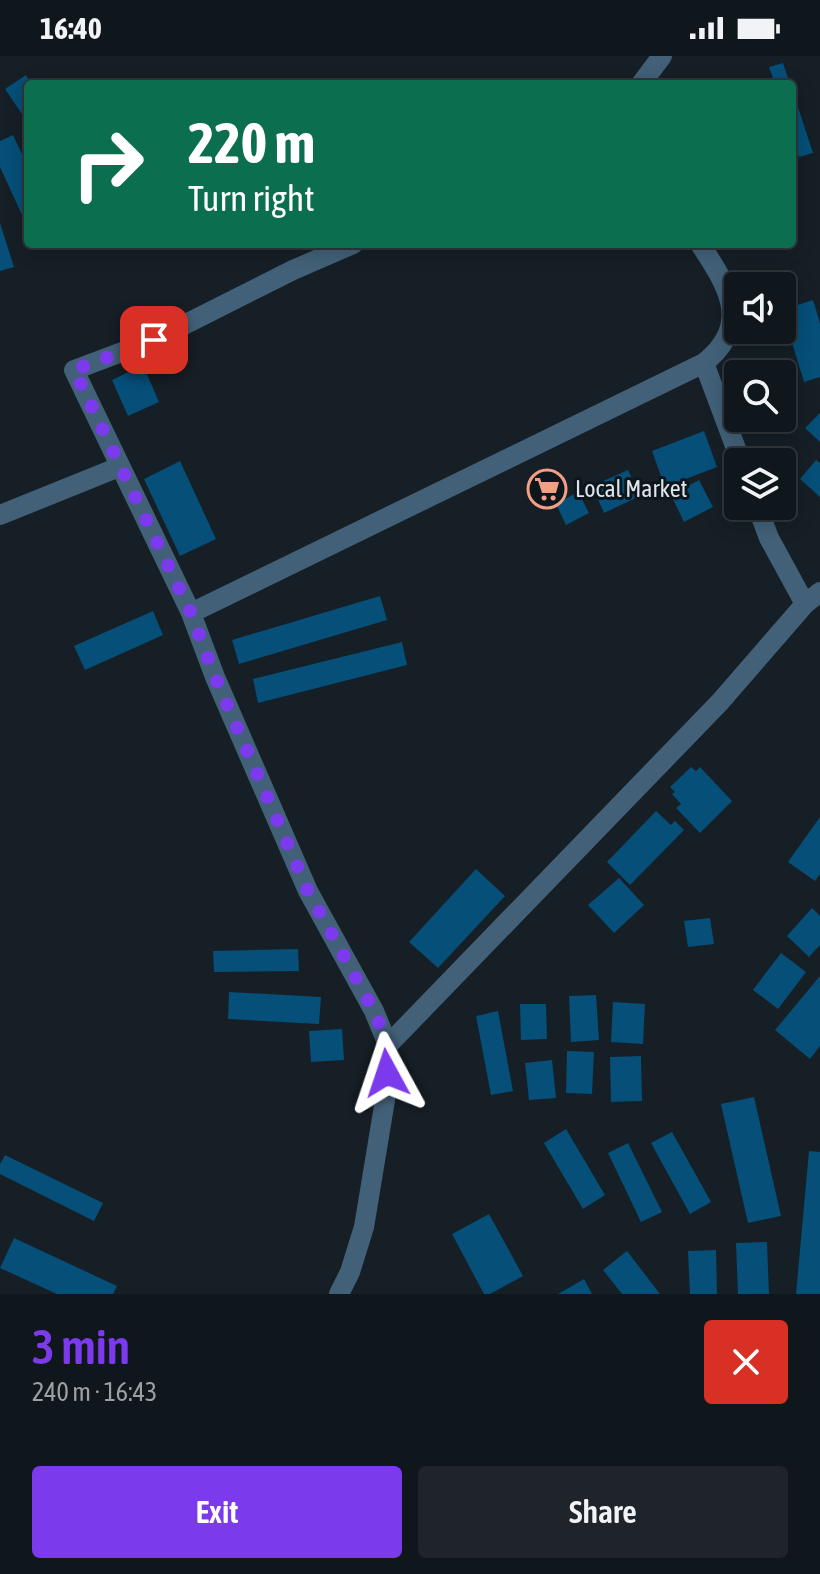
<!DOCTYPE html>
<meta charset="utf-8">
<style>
body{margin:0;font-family:"Asap Condensed",sans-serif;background:#1e2429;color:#f1f3f6;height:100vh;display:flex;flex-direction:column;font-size:30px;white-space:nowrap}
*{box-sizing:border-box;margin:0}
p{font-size:26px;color:#9c9fa3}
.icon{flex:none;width:44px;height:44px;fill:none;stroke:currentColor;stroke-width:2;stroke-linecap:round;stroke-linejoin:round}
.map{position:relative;height:1238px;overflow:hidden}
.panel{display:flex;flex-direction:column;background:#10171c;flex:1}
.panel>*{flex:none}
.banner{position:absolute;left:24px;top:24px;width:772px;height:168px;border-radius:8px;box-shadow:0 4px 20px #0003,0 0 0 2px #30363b;background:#0b6e4f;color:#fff;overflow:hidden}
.controls{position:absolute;left:724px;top:216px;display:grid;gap:16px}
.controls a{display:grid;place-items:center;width:72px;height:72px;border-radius:8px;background:#10171c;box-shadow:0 4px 20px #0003,0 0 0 2px #30363b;font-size:40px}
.pin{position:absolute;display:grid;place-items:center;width:68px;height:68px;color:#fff;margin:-34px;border-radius:16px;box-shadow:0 4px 12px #0006}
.me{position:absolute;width:88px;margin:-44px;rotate:355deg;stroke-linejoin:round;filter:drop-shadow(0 0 6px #0008)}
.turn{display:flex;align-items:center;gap:28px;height:168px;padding:0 32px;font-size:36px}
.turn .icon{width:104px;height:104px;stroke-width:2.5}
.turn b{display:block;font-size:56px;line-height:68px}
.round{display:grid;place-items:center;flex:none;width:84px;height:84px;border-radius:8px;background:#1e2429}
.head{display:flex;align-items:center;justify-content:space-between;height:136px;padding:0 32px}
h1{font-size:48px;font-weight:600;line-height:60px;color:#7c3aed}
.primary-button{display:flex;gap:16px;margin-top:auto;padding:16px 32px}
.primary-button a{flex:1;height:92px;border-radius:8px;background:#7c3aed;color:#fff;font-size:32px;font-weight:600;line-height:92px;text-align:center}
.primary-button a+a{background:#1e2429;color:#f1f3f6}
.status{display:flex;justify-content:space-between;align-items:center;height:56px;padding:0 40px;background:#10171c;direction:ltr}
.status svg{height:22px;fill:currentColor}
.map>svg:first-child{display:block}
.building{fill:#054f78}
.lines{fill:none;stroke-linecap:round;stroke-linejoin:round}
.street{stroke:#426178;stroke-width:20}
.route{stroke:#7c3aed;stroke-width:14;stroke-dasharray:0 25.2}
.labels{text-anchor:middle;stroke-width:6;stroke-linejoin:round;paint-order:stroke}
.poi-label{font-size:24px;fill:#dee5e9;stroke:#0d161c;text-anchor:start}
</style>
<div class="status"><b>16:40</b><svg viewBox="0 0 49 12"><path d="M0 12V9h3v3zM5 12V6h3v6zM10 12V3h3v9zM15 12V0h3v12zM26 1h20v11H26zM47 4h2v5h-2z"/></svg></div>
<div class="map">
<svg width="820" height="1238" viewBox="0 0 820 1238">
<rect width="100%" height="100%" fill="#161f26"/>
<path class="building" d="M 783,7 L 790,28 L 775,28 L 769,11 Z
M 26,19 L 31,28 L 28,28 L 28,67 L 5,33 Z
M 793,36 L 813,97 L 799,101 L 792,79 Z
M 13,79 L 28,111 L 28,172 L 0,111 L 0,85 Z
M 0,167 L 14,211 L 0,215 Z
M 813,244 L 820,267 L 820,321 L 804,326 L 782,254 Z
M 143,309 L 159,346 L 128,360 L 112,324 Z
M 820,357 L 820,386 L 805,372 Z
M 704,375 L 717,411 L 665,431 L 652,395 Z
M 816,404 L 820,407 L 820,441 L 800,423 Z
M 180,405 L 216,483 L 180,500 L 144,423 Z
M 628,414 L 640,440 L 604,457 L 592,430 Z
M 699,424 L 713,451 L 684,466 L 671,439 Z
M 578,436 L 589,457 L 566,469 L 556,448 Z
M 380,540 L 387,564 L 239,608 L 232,584 Z
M 153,555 L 163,579 L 85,614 L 74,590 Z
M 402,586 L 407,609 L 258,647 L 253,623 Z
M 691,711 L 696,715 L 700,711 L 732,745 L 700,777 L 676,752 L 681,748 L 672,738 L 675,736 L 670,731 Z
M 656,755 L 671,769 L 675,765 L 684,774 L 630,829 L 607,806 Z
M 820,761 L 820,818 L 815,825 L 788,806 Z
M 476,813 L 505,840 L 438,912 L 409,886 Z
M 619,822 L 644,849 L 614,877 L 588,849 Z
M 812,852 L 820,860 L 820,889 L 809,901 L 787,880 Z
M 710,862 L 714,888 L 688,891 L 684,865 Z
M 298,893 L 299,915 L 214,916 L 213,895 Z
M 781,897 L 806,916 L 778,953 L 753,934 Z
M 820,920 L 820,990 L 810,1003 L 775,974 Z
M 229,936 L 321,941 L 319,968 L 228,963 Z
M 596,939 L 599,984 L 571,986 L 569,940 Z
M 613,946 L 645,948 L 643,988 L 611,986 Z
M 520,948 L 546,948 L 547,983 L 521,984 Z
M 498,955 L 513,1035 L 491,1039 L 476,960 Z
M 342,973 L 344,1004 L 311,1006 L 309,975 Z
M 567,995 L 594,996 L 592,1038 L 566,1037 Z
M 641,1000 L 642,1045 L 611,1046 L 610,1001 Z
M 552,1004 L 556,1042 L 529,1044 L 525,1007 Z
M 754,1041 L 781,1160 L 748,1167 L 721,1048 Z
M 566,1073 L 605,1139 L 583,1153 L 544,1087 Z
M 672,1076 L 711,1146 L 690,1158 L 651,1087 Z
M 628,1087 L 662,1156 L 641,1166 L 608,1097 Z
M 809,1095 L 820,1096 L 820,1238 L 796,1238 Z
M 5,1099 L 103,1147 L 94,1165 L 0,1118 L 0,1108 Z
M 489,1158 L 523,1220 L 490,1238 L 484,1238 L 452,1178 Z
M 14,1182 L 117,1230 L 113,1238 L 57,1238 L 0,1212 Z
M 767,1186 L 769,1238 L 738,1238 L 736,1187 Z
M 716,1194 L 717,1238 L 690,1238 L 688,1195 Z
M 627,1195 L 660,1238 L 622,1238 L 603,1214 Z
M 584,1223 L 592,1238 L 558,1238 Z"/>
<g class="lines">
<path class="street" d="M 641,28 L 662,0
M 700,188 C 727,229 753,268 704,307 L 741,406
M 757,450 L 769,482 L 805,548
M 0,459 L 119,411
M 191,557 L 704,307
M 388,989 L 720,646 L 805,548 L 820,536
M 339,1238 L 350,1216 L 364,1171 L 385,1044 L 388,989 L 374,955 L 308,835 L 215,621 L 191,557 L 74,314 L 154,284 L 293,214 L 353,188"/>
</g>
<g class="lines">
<path class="route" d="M 154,284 L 74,314 L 191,557 L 215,621 L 308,835 L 374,955 L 388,989 L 387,1017"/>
</g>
<defs>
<g id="supermarket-ring" transform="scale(2)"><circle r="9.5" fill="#0d161c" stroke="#f39f83" stroke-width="1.5"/><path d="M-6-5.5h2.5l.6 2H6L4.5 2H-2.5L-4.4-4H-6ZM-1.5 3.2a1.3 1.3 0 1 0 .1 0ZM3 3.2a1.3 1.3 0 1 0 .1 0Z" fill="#f39f83"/></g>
</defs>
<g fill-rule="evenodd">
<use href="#supermarket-ring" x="547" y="433"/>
</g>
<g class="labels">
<g class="poi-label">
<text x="575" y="441">Local Market</text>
</g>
</g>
</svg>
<div class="controls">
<a><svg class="icon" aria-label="sound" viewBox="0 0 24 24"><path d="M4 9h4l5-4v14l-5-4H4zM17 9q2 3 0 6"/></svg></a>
<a><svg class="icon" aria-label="search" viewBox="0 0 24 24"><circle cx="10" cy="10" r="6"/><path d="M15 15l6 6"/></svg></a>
<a><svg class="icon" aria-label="layers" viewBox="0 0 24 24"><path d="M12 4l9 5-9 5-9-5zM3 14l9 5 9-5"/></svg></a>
</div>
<div class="pin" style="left:154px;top:284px;background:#d93025"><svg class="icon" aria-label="arrive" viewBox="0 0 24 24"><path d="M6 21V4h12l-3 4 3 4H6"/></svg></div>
<svg class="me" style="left:387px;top:1017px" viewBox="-20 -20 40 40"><path d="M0-17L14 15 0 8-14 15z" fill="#7c3aed" stroke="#fff" stroke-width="4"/></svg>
<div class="banner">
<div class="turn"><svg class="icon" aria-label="right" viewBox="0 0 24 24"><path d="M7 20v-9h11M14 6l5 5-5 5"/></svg><div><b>220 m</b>Turn right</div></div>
</div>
</div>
<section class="panel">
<div class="head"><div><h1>3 min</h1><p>240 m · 16:43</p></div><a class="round" style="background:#d93025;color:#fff"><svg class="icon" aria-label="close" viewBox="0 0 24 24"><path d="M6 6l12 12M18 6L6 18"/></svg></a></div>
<div class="primary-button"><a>Exit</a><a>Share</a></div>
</section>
